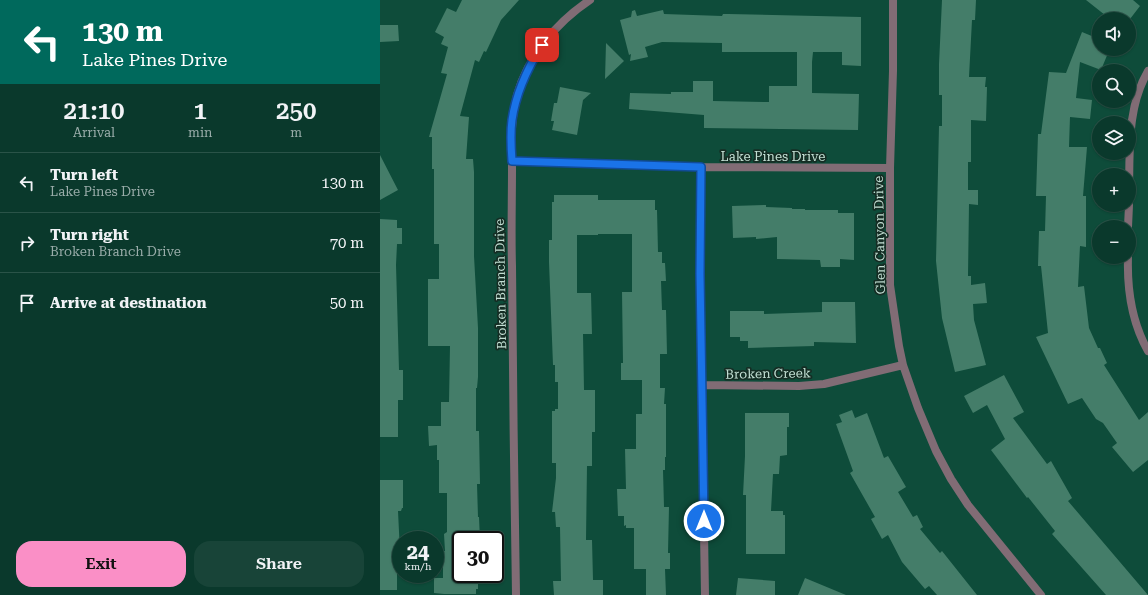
<!DOCTYPE html>
<meta charset="utf-8">
<style>
body{margin:0;font-family:"Roboto Serif",serif;background:#184438;color:#f1f3f6;height:100vh;display:flex;flex-direction:column;font-size:15px;white-space:nowrap}
*{box-sizing:border-box;margin:0}
p{font-size:13px;color:#99aca9}
.icon{flex:none;width:22px;height:22px;fill:none;stroke:currentColor;stroke-width:2;stroke-linecap:round;stroke-linejoin:round}
.map{position:relative;flex:1;overflow:hidden}
.details{display:flex;flex-direction:column;background:#0a392c;width:380px}
.details>*{flex:none}
.guide{background:#00695c;color:#fff;overflow:hidden}
.fabs{position:absolute;left:712px;top:12px;display:grid;gap:8px}
.fabs a{display:grid;place-items:center;width:44px;height:44px;border-radius:50%;background:#0a392c;box-shadow:0 1px 3px #0004,0 0 0 1px #2a5348;font-size:20px}
.speed{position:absolute;left:12px;top:531px;display:flex;gap:8px;font-size:20px;font-weight:700;text-align:center}
.speed>*{display:grid;place-content:center;width:52px;height:52px;border-radius:50%;background:#0a392c;box-shadow:0 1px 3px #0004,0 0 0 1px #2a5348;line-height:1}
.speed small{font-size:10px;font-weight:400}
.speed .limit{border:2px solid #111;border-radius:6px;background:#fff;color:#111}
.pin{position:absolute;display:grid;place-items:center;width:34px;height:34px;color:#fff;margin:-17px;border-radius:8px;box-shadow:0 2px 6px #0006}
.me{position:absolute;width:44px;margin:-22px;rotate:0deg;stroke-linejoin:round;filter:drop-shadow(0 0 3px #0008)}
.turn{display:flex;align-items:center;gap:14px;height:84px;padding:0 16px;font-size:18px}
.turn .icon{width:52px;height:52px;stroke-width:2.5}
.turn b{display:block;font-size:28px;line-height:34px}
.eta{display:flex;justify-content:space-evenly;align-items:center;height:68px;text-align:center}
.eta b{font-size:24px;font-weight:600;line-height:28px}
.button{display:flex;gap:8px;margin-top:auto;padding:8px 16px}
.button a{flex:1;height:46px;border-radius:16px;background:#fa8fc6;color:#111;font-size:16px;font-weight:600;line-height:46px;text-align:center}
.button a+a{background:#184438;color:#f1f3f6}
ul{padding:0;list-style:none}
li{display:flex;align-items:center;gap:12px;height:60px;padding:0 16px;border-top:1px solid #2a5348}
li div{flex:1}
li b{display:block;font-size:15px}
li em{font-style:normal}
main{display:flex;flex:1;min-height:0}
.map>svg:first-child{display:block}
.building{fill:#447d69}
.lines{fill:none;stroke-linecap:round;stroke-linejoin:round}
.minor{stroke:#816c75;stroke-width:8}
.route-casing{stroke:#114b97;stroke-width:10}
.route{stroke:#1a73e8;stroke-width:7}
.labels{text-anchor:middle;stroke-width:3.5;stroke-linejoin:round;paint-order:stroke}
.street-label{font-size:13px;fill:#c2dfd3;stroke:#152d24}
</style>
<main>
<section class="details">
<div class="guide">
<div class="turn"><svg class="icon" aria-label="left" viewBox="0 0 24 24"><path d="M17 20v-9H6M10 6l-5 5 5 5"/></svg><div><b>130 m</b>Lake Pines Drive</div></div>
</div>
<div class="eta">
<div><b>21:10</b><p>Arrival</p></div>
<div><b>1</b><p>min</p></div>
<div><b>250</b><p>m</p></div>
</div>
<ul>
<li><svg class="icon" aria-label="left" viewBox="0 0 24 24"><path d="M17 20v-9H6M10 6l-5 5 5 5"/></svg><div><b>Turn left</b><p>Lake Pines Drive</p></div><em>130 m</em></li>
<li><svg class="icon" aria-label="right" viewBox="0 0 24 24"><path d="M7 20v-9h11M14 6l5 5-5 5"/></svg><div><b>Turn right</b><p>Broken Branch Drive</p></div><em>70 m</em></li>
<li><svg class="icon" aria-label="arrive" viewBox="0 0 24 24"><path d="M6 21V4h12l-3 4 3 4H6"/></svg><div><b>Arrive at destination</b></div><em>50 m</em></li>
</ul>
<div class="button"><a>Exit</a><a>Share</a></div>
</section>
<div class="map">
<svg width="768" height="595" viewBox="0 0 768 595">
<rect width="100%" height="100%" fill="#0e4c3a"/>
<path class="building" d="M 82,0 L 139,0 L 121,20 L 106,52 L 104,51 L 99,62 L 95,60 L 80,116 L 89,117 L 86,159 L 93,159 L 94,172 L 94,256 L 98,328 L 98,377 L 97,388 L 96,388 L 96,431 L 99,431 L 100,484 L 97,484 L 98,517 L 99,517 L 100,540 L 81,540 L 81,574 L 98,574 L 98,589 L 96,589 L 96,594 L 64,594 L 54,593 L 54,578 L 63,578 L 63,551 L 65,551 L 64,534 L 67,532 L 67,493 L 59,493 L 59,460 L 57,460 L 57,445 L 49,446 L 48,426 L 61,426 L 61,402 L 69,402 L 70,346 L 48,346 L 48,279 L 59,279 L 59,244 L 54,244 L 54,169 L 52,169 L 52,137 L 49,137 L 67,74 L 61,73 L 68,47 L 61,44 L 64,37 L 55,32 L 67,8 L 76,12 Z
M 562,0 L 596,0 L 595,20 L 592,20 L 589,77 L 606,77 L 605,87 L 607,87 L 606,121 L 591,120 L 591,162 L 588,162 L 588,190 L 598,190 L 598,205 L 589,204 L 588,276 L 591,276 L 591,285 L 605,283 L 607,303 L 593,304 L 594,320 L 606,365 L 575,372 L 562,318 L 556,261 L 559,126 L 562,126 L 562,95 L 559,95 L 559,64 Z
M 706,0 L 753,0 L 760,6 L 750,19 L 730,19 Z
M 255,10 L 257,16 L 283,10 L 284,14 L 342,16 L 343,14 L 348,14 L 481,17 L 481,66 L 462,65 L 462,52 L 433,52 L 432,62 L 432,93 L 479,94 L 478,130 L 324,128 L 324,115 L 249,109 L 250,93 L 291,94 L 291,92 L 313,92 L 313,81 L 333,81 L 333,101 L 389,102 L 389,86 L 417,86 L 417,52 L 342,52 L 342,43 L 282,42 L 265,47 L 268,57 L 250,61 L 251,54 L 249,55 L 240,20 L 251,17 L 252,11 Z
M 0,25 L 18,25 L 19,41 L 0,42 Z
M 702,32 L 719,39 L 719,50 L 728,53 L 721,70 L 700,62 L 696,98 L 712,100 L 710,119 L 690,117 L 689,147 L 707,147 L 703,196 L 706,196 L 706,247 L 700,246 L 698,287 L 704,286 L 709,328 L 718,348 L 720,348 L 727,363 L 724,365 L 759,420 L 768,412 L 768,460 L 753,472 L 732,447 L 737,443 L 723,423 L 716,419 L 702,398 L 688,404 L 656,337 L 668,333 L 661,266 L 658,266 L 659,231 L 665,231 L 666,196 L 656,196 L 658,134 L 661,134 L 669,72 L 686,73 Z
M 226,43 L 244,61 L 225,79 Z
M 180,87 L 211,93 L 203,100 L 197,135 L 172,130 L 174,121 L 171,121 L 174,103 L 177,103 Z
M 0,155 L 18,190 L 0,200 Z
M 174,195 L 218,195 L 218,200 L 275,200 L 275,210 L 277,210 L 278,252 L 282,252 L 282,263 L 285,263 L 286,281 L 281,281 L 282,310 L 286,310 L 287,354 L 280,354 L 280,388 L 285,388 L 284,404 L 286,404 L 286,457 L 285,457 L 285,470 L 283,470 L 284,507 L 289,507 L 288,553 L 290,553 L 290,569 L 285,569 L 286,595 L 266,595 L 266,569 L 254,569 L 254,528 L 246,528 L 246,525 L 244,526 L 244,516 L 238,516 L 237,489 L 246,489 L 245,449 L 256,449 L 256,414 L 262,414 L 262,380 L 241,380 L 241,363 L 243,363 L 242,292 L 252,292 L 252,234 L 218,234 L 218,235 L 197,235 L 197,293 L 211,293 L 212,334 L 203,334 L 204,390 L 215,390 L 215,432 L 212,432 L 212,466 L 207,466 L 206,540 L 212,540 L 213,580 L 223,580 L 223,595 L 174,595 L 173,581 L 181,581 L 180,527 L 176,527 L 175,512 L 172,512 L 176,478 L 176,463 L 172,463 L 172,411 L 175,411 L 175,409 L 178,409 L 178,382 L 175,382 L 175,365 L 173,365 L 169,262 L 169,240 L 172,240 L 172,202 L 174,202 Z
M 386,205 L 386,207 L 412,208 L 412,209 L 425,209 L 425,210 L 458,210 L 458,213 L 474,213 L 474,260 L 460,259 L 460,267 L 441,267 L 440,260 L 397,259 L 397,237 L 376,239 L 376,237 L 353,238 L 352,206 Z
M 0,219 L 17,220 L 17,228 L 22,228 L 22,244 L 17,244 L 16,265 L 19,370 L 23,370 L 23,400 L 18,400 L 18,437 L 0,437 Z
M 442,302 L 475,302 L 476,343 L 434,342 L 434,346 L 368,348 L 368,341 L 360,341 L 360,337 L 350,337 L 350,311 L 384,311 L 384,314 L 442,312 Z
M 624,375 L 644,412 L 633,418 L 667,464 L 671,461 L 692,498 L 688,501 L 768,595 L 726,595 L 672,534 L 675,531 L 648,497 L 647,498 L 611,450 L 625,439 L 607,405 L 593,413 L 584,396 Z
M 472,410 L 475,418 L 487,413 L 504,458 L 508,456 L 526,487 L 518,492 L 533,517 L 537,515 L 543,527 L 540,529 L 560,553 L 562,551 L 597,595 L 557,595 L 549,586 L 545,589 L 522,562 L 508,535 L 502,539 L 491,519 L 495,517 L 470,473 L 473,471 L 456,424 L 462,422 L 459,415 Z
M 365,413 L 409,413 L 409,427 L 407,427 L 407,455 L 400,456 L 399,474 L 393,474 L 391,511 L 403,511 L 403,515 L 405,515 L 405,554 L 366,554 L 366,495 L 363,495 L 365,456 Z
M 0,480 L 23,480 L 23,508 L 22,508 L 21,511 L 18,511 L 21,573 L 17,573 L 17,590 L 0,590 Z
M 358,578 L 395,581 L 395,595 L 356,595 Z
M 425,578 L 466,595 L 418,595 Z"/>
<g class="lines">
<path class="minor" d="M 513,0 L 513,71 L 510,168 L 510,285 L 519,346 L 523,365 L 538,408 L 556,451 L 571,479 L 588,505 L 661,595
M 132,161 L 321,167 L 510,168
M 321,167 L 320,274 L 325,595
M 749,189 C 750,149 747,107 768,71
M 748,227 L 749,205
M 748,257 C 747,290 752,323 768,351
M 323,385 L 419,386 L 444,384 L 523,365
M 136,595 C 134,485 133,376 132,266 C 131,234 132,202 132,169 C 132,142 130,122 137,95 C 148,56 177,22 210,0"/>
</g>
<g class="lines">
<g class="route-casing">
<path id="route" d="M 162,45 C 147,69 136,92 132,120 C 130,134 131,148 132,161 L 321,167 L 320,274 L 324,521"/>
</g>
<use href="#route" class="route"/>
</g>
<g class="labels">
<g class="street-label">
<text x="393" y="161">Lake Pines Drive</text>
<text transform="translate(499 235) rotate(-91)" y="5">Glen Canyon Drive</text>
<text transform="translate(120 284) rotate(-91)" y="5">Broken Branch Drive</text>
<text transform="translate(388 373) rotate(-1)" y="5">Broken Creek</text>
</g>
</g>
</svg>
<div class="fabs">
<a><svg class="icon" aria-label="sound" viewBox="0 0 24 24"><path d="M4 9h4l5-4v14l-5-4H4zM17 9q2 3 0 6"/></svg></a>
<a><svg class="icon" aria-label="search" viewBox="0 0 24 24"><circle cx="10" cy="10" r="6"/><path d="M15 15l6 6"/></svg></a>
<a><svg class="icon" aria-label="layers" viewBox="0 0 24 24"><path d="M12 4l9 5-9 5-9-5zM3 14l9 5 9-5"/></svg></a>
<a>+</a>
<a>−</a>
</div>
<div class="speed"><div>24<small>km/h</small></div><div class="limit">30</div></div>
<div class="pin" style="left:162px;top:45px;background:#d93025"><svg class="icon" aria-label="arrive" viewBox="0 0 24 24"><path d="M6 21V4h12l-3 4 3 4H6"/></svg></div>
<svg class="me" style="left:324px;top:521px" viewBox="-20 -20 40 40"><circle r="17" fill="#1a73e8" stroke="#fff" stroke-width="3"/><path d="M0-11L8 9 0 5-8 9z" fill="#fff"/></svg>
</div>
</main>
